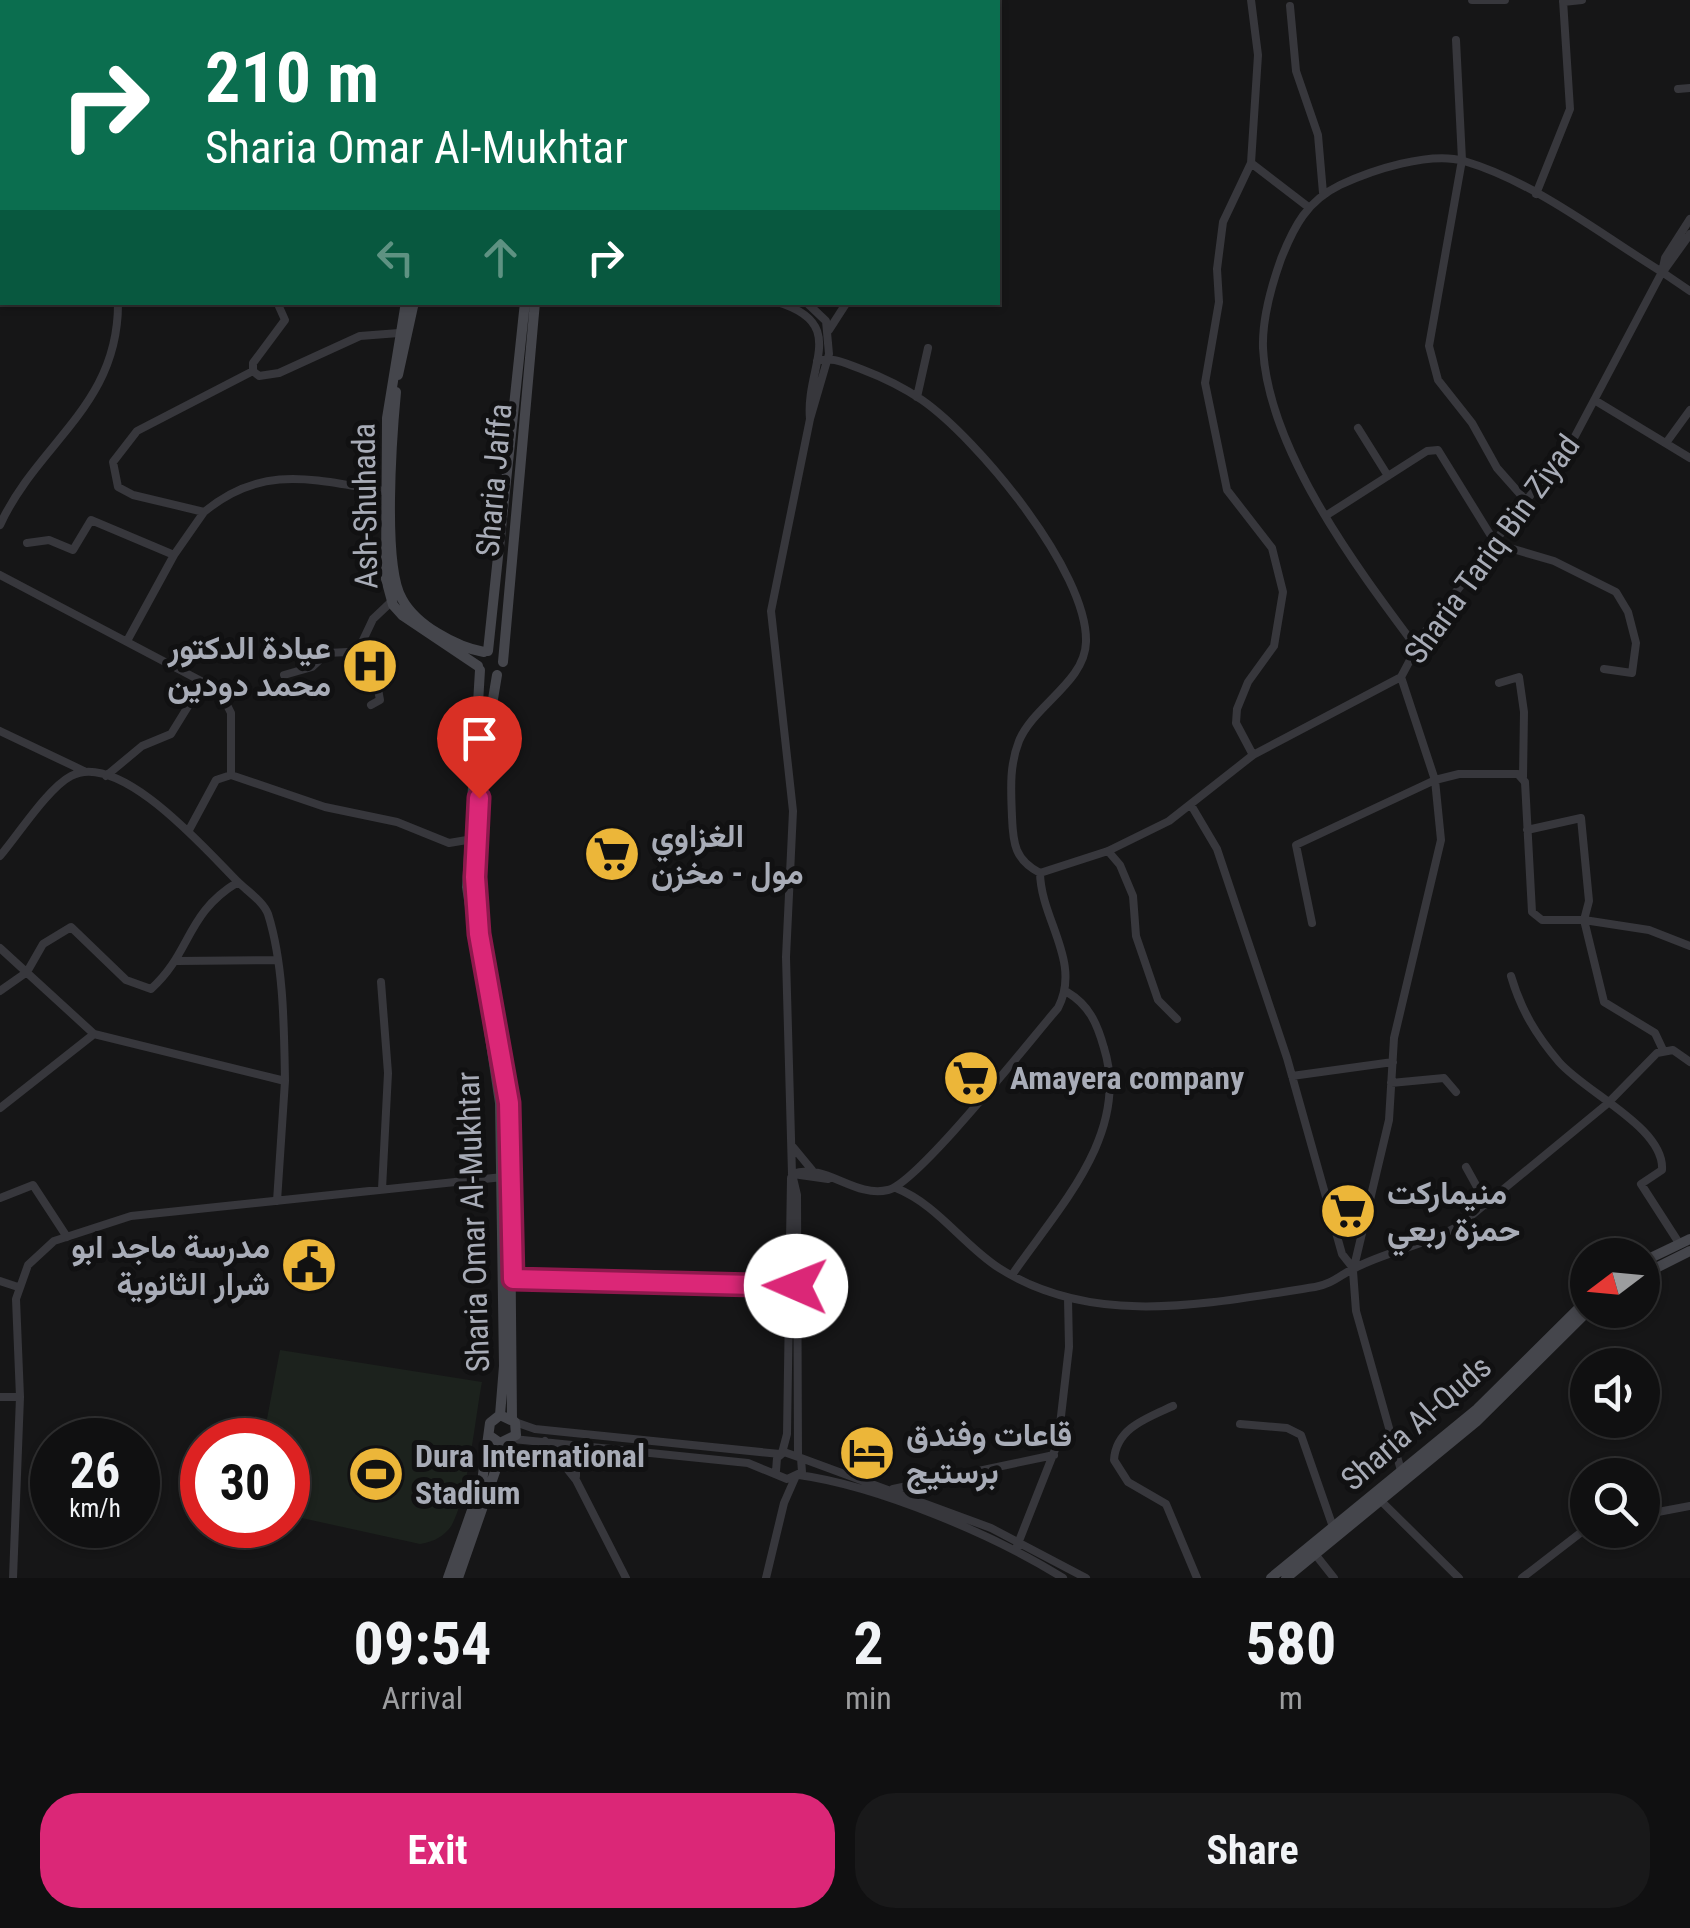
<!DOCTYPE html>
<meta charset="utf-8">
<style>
body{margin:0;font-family:"Roboto Condensed",Vazirmatn,sans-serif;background:#19191a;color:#f1f3f6;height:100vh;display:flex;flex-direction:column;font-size:38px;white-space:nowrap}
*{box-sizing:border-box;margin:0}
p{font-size:32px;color:#9c9d9f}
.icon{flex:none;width:55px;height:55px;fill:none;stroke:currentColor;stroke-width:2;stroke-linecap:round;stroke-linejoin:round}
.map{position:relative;height:1578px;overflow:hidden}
.panel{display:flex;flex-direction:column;background:#101011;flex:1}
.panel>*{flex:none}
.top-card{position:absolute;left:0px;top:0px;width:1000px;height:305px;box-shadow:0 2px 8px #0004,0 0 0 2px #303031;background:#0b6e4f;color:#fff;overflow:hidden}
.needle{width:65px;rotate:254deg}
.controls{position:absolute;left:1570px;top:1238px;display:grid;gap:20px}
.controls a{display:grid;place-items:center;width:90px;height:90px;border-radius:50%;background:#101011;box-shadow:0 2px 8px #0004,0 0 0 2px #303031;font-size:50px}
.speed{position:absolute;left:30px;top:1418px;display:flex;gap:20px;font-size:50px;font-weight:700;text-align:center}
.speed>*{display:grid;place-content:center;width:130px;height:130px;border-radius:50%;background:#101011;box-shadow:0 2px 8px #0004,0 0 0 2px #303031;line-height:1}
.speed small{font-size:25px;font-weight:400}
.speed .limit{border:15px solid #d22;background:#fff;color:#111}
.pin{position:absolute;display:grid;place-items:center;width:85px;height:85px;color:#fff;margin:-102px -42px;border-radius:50% 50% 50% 0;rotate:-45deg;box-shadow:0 0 10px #0007}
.pin .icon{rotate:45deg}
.me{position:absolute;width:110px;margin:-55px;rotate:271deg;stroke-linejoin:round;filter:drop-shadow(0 0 8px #0008)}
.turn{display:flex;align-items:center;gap:35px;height:210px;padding:0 40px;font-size:45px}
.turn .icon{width:130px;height:130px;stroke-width:2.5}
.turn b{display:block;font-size:70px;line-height:85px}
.lanes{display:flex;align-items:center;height:95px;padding:0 40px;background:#0003;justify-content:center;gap:50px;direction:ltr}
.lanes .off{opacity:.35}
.eta{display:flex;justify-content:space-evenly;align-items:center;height:170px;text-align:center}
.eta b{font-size:60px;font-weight:700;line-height:70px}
.cta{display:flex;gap:20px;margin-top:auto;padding:20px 40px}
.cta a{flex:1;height:115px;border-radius:40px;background:#db2777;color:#fff;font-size:40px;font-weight:700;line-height:115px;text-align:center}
.cta a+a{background:#19191a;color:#f1f3f6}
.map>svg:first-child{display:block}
.green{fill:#1c221d}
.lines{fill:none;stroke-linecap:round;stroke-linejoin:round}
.street{stroke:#37373c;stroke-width:8}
.secondary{stroke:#45464c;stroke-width:10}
.route-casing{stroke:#8e194d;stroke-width:25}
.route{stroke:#db2777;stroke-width:18}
.labels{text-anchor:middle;stroke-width:10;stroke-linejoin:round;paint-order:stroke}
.street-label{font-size:32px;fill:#a8acb7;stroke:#111112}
.poi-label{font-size:32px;font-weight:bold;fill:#a8acb7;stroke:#111112;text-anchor:start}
</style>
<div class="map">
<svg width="1690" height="1578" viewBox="0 0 1690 1578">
<rect width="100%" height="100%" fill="#161617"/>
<path class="green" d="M 280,1350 L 482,1382 C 476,1412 466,1513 448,1530 C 440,1539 431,1542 420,1544 L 288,1515 L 288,1440 L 263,1440 Z"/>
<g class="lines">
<path class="street" d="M 1251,0 L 1258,55 L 1251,163 L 1223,222 L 1217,269 L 1219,302 L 1205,383 L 1227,490 L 1272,548 L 1283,592 L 1274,646 L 1248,682 L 1237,709 L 1236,723 L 1253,755
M 1472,0 L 1505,0
M 128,2 L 134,0
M 229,2 L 229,0
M 305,2 L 305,0
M 472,2 L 472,0
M 881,2 L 882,0
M 1563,2 L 1582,0
M 1290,6 L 1296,71 L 1318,135 L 1323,193
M 0,10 L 2,10
M 1456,40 L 1462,160 L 1429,346 L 1438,380 L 1472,423 L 1497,468 L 1528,503
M 1678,89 L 1690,88
M 0,102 L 2,102
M 1251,163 L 1307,206
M 1536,194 L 1570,109 L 1563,0
M 1665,269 L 1690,234
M 1662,272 L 1665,258 L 1690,219
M 223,302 L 243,302
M 277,302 L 285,320 L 253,363 L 253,371 L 259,376 L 279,373 L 360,336 L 399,333
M 777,302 C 850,324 805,366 810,419
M 829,330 L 847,302
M 817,361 C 833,356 846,364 861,369 C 882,377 903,387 922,400 C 978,439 1088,572 1086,642 C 1085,682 1034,705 1019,741 C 1009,766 1011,791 1012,817 C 1013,844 1015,860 1040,873
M 253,371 L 137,431 L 113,462 L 118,487 L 133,495 L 204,512 C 263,463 314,480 384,491
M 917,397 L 928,348
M 1596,401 L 1690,458
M 1358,428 L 1388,476
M 1666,443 L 1690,410
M 1327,515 L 1427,451 L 1438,450 L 1496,544 L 1554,561 L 1616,592 L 1628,612 L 1636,643 L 1632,673 L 1604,669
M 0,525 C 38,442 119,406 118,302
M 27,543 L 49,540 L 73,550 L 91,520 L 174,555 L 204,512
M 0,575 L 220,691 L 231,713 L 231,775
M 127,641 L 174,555
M 1416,647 C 1357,568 1268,450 1263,348 C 1262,318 1271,287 1281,259 C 1294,226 1307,201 1340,185 C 1372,170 1430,151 1464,161 C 1535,182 1600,234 1662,272
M 356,655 L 373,619 L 392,601
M 284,675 L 312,667 L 327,653 L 348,652 L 377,684 L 380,700 L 371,705
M 1401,677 L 1435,780 L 1441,840 L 1394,1038 L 1389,1120 L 1353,1271 L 1356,1311 L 1402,1474
M 1499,683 L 1519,677 L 1524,712 L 1523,777
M 0,731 L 84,771
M 106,776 L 142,746 L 171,734 L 192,700 L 213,687
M 1191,805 L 1217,849 L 1287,1058 L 1342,1254 L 1353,1268
M 189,830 L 216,780 L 231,775 L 325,807 L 397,822 L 449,843 L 467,840
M 1527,830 L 1581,818 L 1589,901 L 1584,920 L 1649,930 L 1690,946
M 1108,851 L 1120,865 L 1133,896 L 1136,936 L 1158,1000 L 1177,1019
M 0,856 C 18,835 48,788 71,776 C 120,750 207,851 237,881 C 247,891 263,901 268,914 C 284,965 284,1028 285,1081
M 1312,923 L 1296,845 L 1435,780 L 1459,774 L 1518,774 L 1525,782 L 1532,912 L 1542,920 L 1584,920 L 1604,1002 L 1655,1033 L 1663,1050
M 0,948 L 94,1034 L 285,1081 L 277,1201
M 177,961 L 277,960
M 1511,976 C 1521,1010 1536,1035 1559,1062 C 1586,1093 1665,1128 1662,1170 L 1641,1184 L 1679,1243
M 381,982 L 388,1073 L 382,1189
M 0,991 L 27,972 L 43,944 L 71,927 L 126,980 L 151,989 C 192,952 185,914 238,882
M 1292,1076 L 1393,1062
M 1391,1083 L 1444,1078 L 1456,1092
M 0,1108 L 94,1034
M 793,1147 L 812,1170
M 1466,1167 L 1487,1205
M 792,1174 C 826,1162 853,1198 888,1190 C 918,1183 1031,1039 1058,1008 C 1082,962 1041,920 1040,873 L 1108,851 L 1169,821 L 1253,755 L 1401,677 L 1425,632 L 1573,440 L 1662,272 L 1690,291
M 793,1174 L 828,1179
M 896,1188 C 938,1205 962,1244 999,1268 C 1095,1329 1209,1303 1315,1287 C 1333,1284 1341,1274 1357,1267 C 1391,1250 1427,1245 1460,1225 L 1607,1104 L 1657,1053 L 1673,1050 L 1690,1062
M 0,1198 L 33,1185 L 67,1237
M 1012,1275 C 1057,1209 1131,1134 1104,1048 C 1097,1023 1089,1005 1067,992
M 506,1279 L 796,1286
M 0,1281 L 18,1287
M 0,1397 L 20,1397
M 1173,1406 C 1147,1418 1116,1428 1114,1460 L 1128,1482 L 1166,1504 L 1197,1578
M 515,1422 L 535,1429 L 780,1454
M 1240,1424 L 1287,1428 L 1301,1435 L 1333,1527
M 513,1439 L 748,1463 L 787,1479 L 802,1472 L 801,1458 L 784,1452 L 777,1458 L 776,1471
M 545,1441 L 576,1480 L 626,1578
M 782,1453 L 787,1434 L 791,1178
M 798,1454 L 797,1195 L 792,1174 L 786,957 L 793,811 L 771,611 L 810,419 L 829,354 L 826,321 L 806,302
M 801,1458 L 991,1528 L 1086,1578
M 799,1475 C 878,1486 995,1535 1063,1578
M 576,1476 L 576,1461 L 590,1446
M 893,1489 L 1054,1455
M 1377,1497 L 1459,1578
M 1642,1515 L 1690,1506
M 1017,1546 L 1058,1442 L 1069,1347 L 1068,1299
M 1315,1554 L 1334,1578
M 13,1578 L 20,1397 L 16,1299 L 28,1265 L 54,1241 L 131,1216 L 503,1177
M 766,1578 L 784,1503 L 795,1478
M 1522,1578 L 1588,1527"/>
<path class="secondary" d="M 172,0 L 174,2
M 411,2 L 411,0
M 420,2 L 420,0
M 621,2 L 622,0
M 630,2 L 631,0
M 0,232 L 2,231
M 406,302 L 387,418 L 386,579 L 393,605 L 402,615 L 478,666
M 398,375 L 414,302
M 396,392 C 392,434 382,566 402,599 C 416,625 456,647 484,652
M 488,651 L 525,302
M 503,662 L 535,302
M 480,670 L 467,887 L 500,1103 L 504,1366 L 500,1415
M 497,675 L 483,759 L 475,877 L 479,934 L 509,1103 L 512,1419
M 1642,1262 L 1690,1239
M 1642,1275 L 1690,1251
M 448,1578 L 482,1482 L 490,1423 L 500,1415 L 515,1422 L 516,1435 L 500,1443 L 490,1436
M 458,1578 L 505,1443
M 1271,1578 L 1477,1409 L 1588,1299
M 1286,1578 L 1476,1422 L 1589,1310"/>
</g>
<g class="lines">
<g class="route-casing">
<path id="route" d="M 479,798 L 475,877 L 479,934 L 509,1103 L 513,1279 L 796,1286"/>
</g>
<use href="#route" class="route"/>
</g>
<defs>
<g id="hospital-disc" transform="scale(2.875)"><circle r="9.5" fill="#ecb639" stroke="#111112"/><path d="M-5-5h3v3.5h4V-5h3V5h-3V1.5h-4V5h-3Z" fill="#111"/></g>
<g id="supermarket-disc" transform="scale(2.875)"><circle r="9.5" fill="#ecb639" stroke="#111112"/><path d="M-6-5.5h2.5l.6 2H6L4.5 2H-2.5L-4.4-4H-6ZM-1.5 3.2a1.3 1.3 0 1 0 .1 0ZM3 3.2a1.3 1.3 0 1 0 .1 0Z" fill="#111"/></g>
<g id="civic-disc" transform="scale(2.875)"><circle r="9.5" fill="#ecb639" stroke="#111112"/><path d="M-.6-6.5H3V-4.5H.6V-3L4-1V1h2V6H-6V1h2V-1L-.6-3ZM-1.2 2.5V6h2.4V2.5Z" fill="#111"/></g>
<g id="hotel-disc" transform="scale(2.875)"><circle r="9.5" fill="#ecb639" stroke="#111112"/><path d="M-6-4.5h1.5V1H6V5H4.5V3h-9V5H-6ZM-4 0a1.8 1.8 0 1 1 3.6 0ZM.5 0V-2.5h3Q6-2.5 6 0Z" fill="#111"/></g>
<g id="stadium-disc" transform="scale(2.875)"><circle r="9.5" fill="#ecb639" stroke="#111112"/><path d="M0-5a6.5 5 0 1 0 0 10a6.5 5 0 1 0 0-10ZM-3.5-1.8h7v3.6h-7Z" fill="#111"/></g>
</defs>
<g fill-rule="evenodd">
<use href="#hospital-disc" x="370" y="666"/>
<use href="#supermarket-disc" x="612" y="854"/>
<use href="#supermarket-disc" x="971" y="1078"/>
<use href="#supermarket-disc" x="1348" y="1211"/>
<use href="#civic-disc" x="309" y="1265"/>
<use href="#hotel-disc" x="867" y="1453"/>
<use href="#stadium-disc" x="376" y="1474"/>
</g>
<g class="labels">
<g class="street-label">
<text transform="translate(494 480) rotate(-85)" y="11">Sharia Jaffa</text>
<text transform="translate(365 506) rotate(-91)" y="11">Ash-Shuhada</text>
<text transform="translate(1492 549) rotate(-54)" y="11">Sharia Tariq Bin Ziyad</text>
<text transform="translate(473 1222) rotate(-92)" y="11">Sharia Omar Al-Mukhtar</text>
<text transform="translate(1416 1423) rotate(-41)" y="11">Sharia Al-Quds</text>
</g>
<g class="poi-label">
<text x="331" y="659" text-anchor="end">عيادة الدكتور<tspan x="331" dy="37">محمد دودين</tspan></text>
<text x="651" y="847">الغزاوي<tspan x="651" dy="37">مول - مخزن</tspan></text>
<text x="1010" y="1089">Amayera company</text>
<text x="1387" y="1204">منيماركت<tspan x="1387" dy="37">حمزة ربعي</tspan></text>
<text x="270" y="1258" text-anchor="end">مدرسة ماجد ابو<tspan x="270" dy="37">شرار الثانوية</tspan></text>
<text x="906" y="1446">قاعات وفندق<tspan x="906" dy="37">برستيج</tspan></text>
<text x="415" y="1467">Dura International<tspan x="415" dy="37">Stadium</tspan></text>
</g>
</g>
</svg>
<div class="controls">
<a><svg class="needle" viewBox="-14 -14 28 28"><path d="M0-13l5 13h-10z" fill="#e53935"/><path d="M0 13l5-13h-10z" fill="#9c9d9f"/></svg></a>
<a><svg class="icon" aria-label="sound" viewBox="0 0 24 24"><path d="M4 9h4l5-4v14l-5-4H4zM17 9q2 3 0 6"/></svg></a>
<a><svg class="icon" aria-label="search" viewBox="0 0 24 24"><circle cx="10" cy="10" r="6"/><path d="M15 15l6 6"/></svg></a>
</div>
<div class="speed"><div>26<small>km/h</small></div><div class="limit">30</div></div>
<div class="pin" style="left:479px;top:798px;background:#d93025"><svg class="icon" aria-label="arrive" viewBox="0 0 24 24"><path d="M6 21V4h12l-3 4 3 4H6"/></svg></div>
<svg class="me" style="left:796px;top:1286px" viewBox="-20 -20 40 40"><circle r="19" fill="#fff"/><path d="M0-13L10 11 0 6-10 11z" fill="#db2777"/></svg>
<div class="top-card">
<div class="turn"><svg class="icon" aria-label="right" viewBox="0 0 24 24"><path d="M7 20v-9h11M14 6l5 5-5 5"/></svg><div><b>210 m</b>Sharia Omar Al-Mukhtar</div></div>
<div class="lanes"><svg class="icon off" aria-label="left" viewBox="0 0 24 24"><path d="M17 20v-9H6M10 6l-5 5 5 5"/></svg><svg class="icon off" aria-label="ahead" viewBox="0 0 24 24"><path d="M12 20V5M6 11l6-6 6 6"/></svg><svg class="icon" aria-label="right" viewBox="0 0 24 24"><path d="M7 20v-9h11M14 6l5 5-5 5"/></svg></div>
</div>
</div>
<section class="panel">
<div class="eta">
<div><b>09:54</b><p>Arrival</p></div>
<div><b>2</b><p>min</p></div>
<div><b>580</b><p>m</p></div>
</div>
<div class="cta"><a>Exit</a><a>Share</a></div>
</section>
